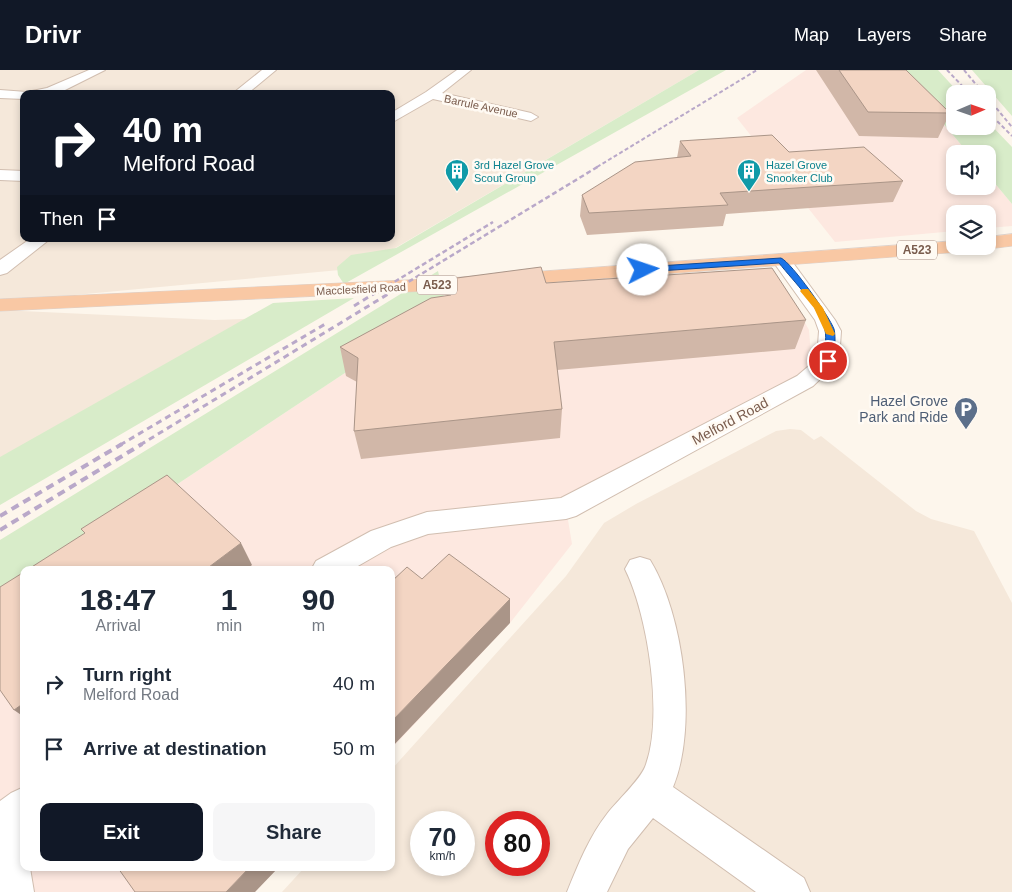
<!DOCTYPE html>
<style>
body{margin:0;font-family:Helvetica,sans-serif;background:#f6f6f7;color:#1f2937;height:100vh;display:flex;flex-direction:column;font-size:19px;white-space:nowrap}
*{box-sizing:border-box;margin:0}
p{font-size:16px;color:#747a83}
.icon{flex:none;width:28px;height:28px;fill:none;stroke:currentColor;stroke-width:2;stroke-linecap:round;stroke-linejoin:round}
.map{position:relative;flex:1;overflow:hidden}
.drawer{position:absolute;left:20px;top:496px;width:375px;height:305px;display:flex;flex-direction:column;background:#fff;border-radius:10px;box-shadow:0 2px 8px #0003}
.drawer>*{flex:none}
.hud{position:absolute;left:20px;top:20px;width:375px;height:152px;border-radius:10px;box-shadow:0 2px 8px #0003;background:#111827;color:#fff;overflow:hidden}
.needle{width:32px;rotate:88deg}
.tools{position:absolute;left:946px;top:15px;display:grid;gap:10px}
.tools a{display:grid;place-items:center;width:50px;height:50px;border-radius:10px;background:#fff;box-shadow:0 2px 8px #0003;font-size:25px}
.speed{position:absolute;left:410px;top:741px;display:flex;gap:10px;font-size:25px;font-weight:700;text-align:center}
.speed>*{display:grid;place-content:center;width:65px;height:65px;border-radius:50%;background:#fff;box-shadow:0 2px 8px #0003;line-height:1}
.speed small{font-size:12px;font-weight:400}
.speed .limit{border:8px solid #d22;background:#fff;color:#111}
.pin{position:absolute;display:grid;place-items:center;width:42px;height:42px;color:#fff;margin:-21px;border:2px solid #fff;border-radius:50%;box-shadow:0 1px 5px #0007}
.me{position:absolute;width:55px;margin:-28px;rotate:86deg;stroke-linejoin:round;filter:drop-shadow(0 0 4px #0008)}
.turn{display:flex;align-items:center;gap:18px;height:105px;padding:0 20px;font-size:22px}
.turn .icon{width:65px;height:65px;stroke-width:2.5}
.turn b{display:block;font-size:35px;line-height:42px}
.then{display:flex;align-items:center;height:48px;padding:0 20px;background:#0003;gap:10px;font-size:19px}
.eta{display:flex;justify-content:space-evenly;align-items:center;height:85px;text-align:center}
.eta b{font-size:30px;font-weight:800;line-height:35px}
.primary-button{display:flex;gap:10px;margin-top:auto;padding:10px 20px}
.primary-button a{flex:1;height:58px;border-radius:10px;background:#111827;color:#fff;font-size:20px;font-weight:800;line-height:58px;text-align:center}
.primary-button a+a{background:#f6f6f7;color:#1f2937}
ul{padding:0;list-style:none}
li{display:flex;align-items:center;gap:15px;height:65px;padding:0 20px}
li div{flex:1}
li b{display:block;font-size:19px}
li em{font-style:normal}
header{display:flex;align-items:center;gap:30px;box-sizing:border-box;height:70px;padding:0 25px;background:#111827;color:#fff}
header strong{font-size:24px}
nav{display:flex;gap:28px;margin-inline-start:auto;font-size:18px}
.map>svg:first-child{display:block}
.residential{fill:#f5e8da;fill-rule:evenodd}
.commercial{fill:#fde8e0}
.green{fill:#d8ecc9}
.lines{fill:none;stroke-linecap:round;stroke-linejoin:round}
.minor-casing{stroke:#d1beb0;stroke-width:2}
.trunk-casing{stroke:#dad1cd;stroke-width:1}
.minor{fill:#fff;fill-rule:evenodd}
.trunk{fill:#f9c8a4;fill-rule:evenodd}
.rail-far3{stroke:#b9a8c9;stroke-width:2;stroke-dasharray:4 2.5;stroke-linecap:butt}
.rail-far2{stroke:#b9a8c9;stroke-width:2.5;stroke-dasharray:5 3;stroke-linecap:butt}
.rail-far1{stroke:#b9a8c9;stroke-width:3;stroke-dasharray:6 4.5;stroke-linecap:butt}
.rail{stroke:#b9a8c9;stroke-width:4;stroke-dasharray:8 5.5;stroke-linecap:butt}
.wall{fill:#d1b7a8}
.shaded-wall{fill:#aa9588}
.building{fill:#f3d5c3;stroke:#aa9588}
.route{fill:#1a73e8;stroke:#114b97}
.slow{fill:#f59e0b}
.labels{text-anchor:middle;stroke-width:5;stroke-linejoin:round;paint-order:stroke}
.far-street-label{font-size:11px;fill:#7a5c4d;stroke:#fffaf3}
.far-culture-label{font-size:11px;fill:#0d838f;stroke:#fffaf3;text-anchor:start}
.shield{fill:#fffaf3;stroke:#a28b7f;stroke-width:1}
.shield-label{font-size:12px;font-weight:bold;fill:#7a5c4d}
.service-label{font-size:14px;fill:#4e5e75;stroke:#fffaf3;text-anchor:end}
.street-label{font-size:14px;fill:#7a5c4d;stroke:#fffaf3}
</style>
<header>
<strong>Drivr</strong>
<nav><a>Map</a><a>Layers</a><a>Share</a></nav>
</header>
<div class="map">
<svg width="1012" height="822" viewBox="0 0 1012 822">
<rect width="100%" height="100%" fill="#fdf6ec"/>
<path class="residential" d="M 0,0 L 699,0 L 361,198 L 0,232 ZM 24,24 L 391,24 L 391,169 L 24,169 Z
M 0,240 L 215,250 L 274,248 L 0,400 Z
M 790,359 L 801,360 L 814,370 L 821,366 L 916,441 L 931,449 L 974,461 L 1012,533 L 1012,822 L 282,822 L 304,798 L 391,798 L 391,700 L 566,506 L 604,453 L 636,434 L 776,361 ZM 421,752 L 464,752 L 464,795 L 421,795 ZM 496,752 L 539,752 L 539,795 L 496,795 Z"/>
<path class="commercial" d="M 806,0 L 898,0 L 969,84 L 955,84 L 955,116 L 988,116 L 988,105 L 1012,134 L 1012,156 L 988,158 L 988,144 L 955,144 L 955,161 L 835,172 L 737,48 Z
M 446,236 L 796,236 L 809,260 L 811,284 L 805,311 L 566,438 L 572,474 L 510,553 L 391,679 L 391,500 L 48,500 Z
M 24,516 L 24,798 L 278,798 L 255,822 L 0,822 L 0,531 Z"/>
<path class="green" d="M 699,0 L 726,0 L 344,214 L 338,205 L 337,197 L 351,185 L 396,178 Z
M 898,0 L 938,0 L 960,24 L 955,24 L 955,56 L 988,56 L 988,52 L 1012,77 L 1012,134 L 988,105 L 988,84 L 969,84 Z
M 972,0 L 1012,0 L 1012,46 Z
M 438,201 L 446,236 L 48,500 L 24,500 L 24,516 L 0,531 L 0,470 Z
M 354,228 L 0,435 L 0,387 L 273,233 Z"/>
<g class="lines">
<g class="minor-casing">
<path id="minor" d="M 89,0 L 105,0 L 57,24 L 24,24 L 24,29 L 0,28 L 0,20 L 27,22 L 47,18 Z
M 262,0 L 276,0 L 247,24 L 232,24 Z
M 457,0 L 471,0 L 442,23 L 531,43 L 538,47 L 531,51 L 433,29 L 391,53 L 391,43 L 426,22 Z
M 0,100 L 24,101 L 24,111 L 0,110 Z
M 30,169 L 50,169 L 7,203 L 0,205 L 0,190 Z
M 781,184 L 788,186 L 835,250 L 841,261 L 839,291 L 813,316 L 576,446 L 566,449 L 428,464 L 391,477 L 351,500 L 311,500 L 316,491 L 371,461 L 427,442 L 561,428 L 797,306 L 817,289 L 819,261 L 815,250 L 772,190 L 774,186 Z
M 640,487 L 650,490 C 684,545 698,657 673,717 L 804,808 L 810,822 L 756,822 L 653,748 L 628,779 L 607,822 L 567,822 C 578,795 589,767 607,744 C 617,731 639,711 645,697 C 664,648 648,545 625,499 L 630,490 Z
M 24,717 L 24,760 L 21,762 L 24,772 L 24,798 L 30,798 L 34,822 L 0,822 L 0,731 L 11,723 Z"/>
</g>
<g class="trunk-casing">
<path id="trunk" d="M 1012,164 L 1012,176 L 988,179 L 981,176 L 988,176 L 988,167 Z
M 955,171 L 955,176 L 969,176 L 967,180 L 960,182 L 449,220 L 0,241 L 0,229 L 449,208 Z"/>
</g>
<use href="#minor" class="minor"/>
<use href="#trunk" class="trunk"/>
<path class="rail-far3" d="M 947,0 L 970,24
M 964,0 L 984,24
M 988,28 L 1012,57
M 988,42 L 1012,66
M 597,97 L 757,0"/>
<path class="rail-far2" d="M 381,220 L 493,152
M 395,220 L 599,96"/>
<path class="rail-far1" d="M 354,236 L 383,218
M 120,375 L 327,253
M 140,375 L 398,218"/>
<path class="rail" d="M 0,446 L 122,374
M 0,460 L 142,374"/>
</g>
<path class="wall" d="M 816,0 L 906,0 L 950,43 L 938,68 L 859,66 Z
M 680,71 L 789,82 L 903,111 L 893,132 L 726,144 L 723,156 L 587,165 L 580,146 L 582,125 L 677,88 Z
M 449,209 L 546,213 L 806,250 L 795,279 L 557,300 L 562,339 L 560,368 L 361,389 L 354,361 L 357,312 L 346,306 L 340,277 L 450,225 Z"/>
<path class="shaded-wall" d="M 241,473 L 252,495 L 246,500 L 205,500 Z
M 168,497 L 170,500 L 163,500 Z
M 510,529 L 510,553 L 391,678 L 391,652 Z
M 24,633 L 24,647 L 14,640 Z
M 249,798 L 278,798 L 255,822 L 226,822 Z"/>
<path class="building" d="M 839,0 L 906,0 L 950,43 L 868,42 Z
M 772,65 L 789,82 L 864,77 L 903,111 L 720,123 L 728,135 L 589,143 L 582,125 L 635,92 L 691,86 L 680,71 Z
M 541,197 L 546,213 L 772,198 L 806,250 L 554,272 L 562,339 L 354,361 L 358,288 L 340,277 L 431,228 L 451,225 L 449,209 Z
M 167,405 L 241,473 L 205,500 L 171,500 L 168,497 L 163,500 L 27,500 L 85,463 L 81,459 Z
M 449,484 L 510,529 L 391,652 L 391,512 L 407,497 L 422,509 Z
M 24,502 L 24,633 L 14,640 L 0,620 L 0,517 Z
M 118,798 L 249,798 L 226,822 L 135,822 Z"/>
<path class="route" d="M 781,188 C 792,193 829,246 834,259 C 836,267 835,286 832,293 L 823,291 C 824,282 827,269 825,260 C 819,236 794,212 779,193 L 643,202 L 639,200 L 643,197 Z"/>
<path class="slow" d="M 802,219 L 808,219 L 823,238 L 835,264 L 833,266 L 826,264 L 814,238 L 800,221 Z"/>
<defs>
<g id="building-pin" transform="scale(1.25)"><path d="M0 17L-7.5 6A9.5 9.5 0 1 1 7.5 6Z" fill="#0f9aa8" stroke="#fffaf3"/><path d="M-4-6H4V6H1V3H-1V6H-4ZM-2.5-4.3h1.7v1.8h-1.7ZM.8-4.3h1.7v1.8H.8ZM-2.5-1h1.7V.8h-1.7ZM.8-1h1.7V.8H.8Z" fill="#fff"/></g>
<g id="parking-pin" transform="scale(1.25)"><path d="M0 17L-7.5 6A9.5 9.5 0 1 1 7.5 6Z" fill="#5c6f8a" stroke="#fffaf3"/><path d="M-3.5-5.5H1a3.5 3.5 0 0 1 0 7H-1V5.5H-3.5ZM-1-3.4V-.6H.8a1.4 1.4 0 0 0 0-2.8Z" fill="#fff"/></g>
</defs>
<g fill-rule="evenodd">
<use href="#building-pin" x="457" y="101"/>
<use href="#building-pin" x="749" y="101"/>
<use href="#parking-pin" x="966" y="339"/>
</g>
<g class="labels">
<g class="far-street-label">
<text transform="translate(481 36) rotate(12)" y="4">Barrule Avenue</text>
<text transform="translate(361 219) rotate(-3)" y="4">Macclesfield Road</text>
</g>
<g class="far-culture-label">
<text x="474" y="99">3rd Hazel Grove<tspan x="474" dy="13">Scout Group</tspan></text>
<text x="766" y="99">Hazel Grove<tspan x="766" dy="13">Snooker Club</tspan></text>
</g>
<g class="shield">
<rect x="897" y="170.5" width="40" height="19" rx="4"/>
<rect x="417" y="205.5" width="40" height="19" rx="4"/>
</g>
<g class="shield-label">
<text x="917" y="184">A523</text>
<text x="437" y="219">A523</text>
</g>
<g class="service-label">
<text x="948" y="336">Hazel Grove<tspan x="948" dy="16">Park and Ride</tspan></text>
</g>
<g class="street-label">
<text transform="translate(730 351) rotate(-28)" y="5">Melford Road</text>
</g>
</g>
</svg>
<div class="tools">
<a><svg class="needle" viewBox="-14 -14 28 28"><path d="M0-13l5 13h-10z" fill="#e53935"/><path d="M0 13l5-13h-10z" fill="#747a83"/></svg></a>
<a><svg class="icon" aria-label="sound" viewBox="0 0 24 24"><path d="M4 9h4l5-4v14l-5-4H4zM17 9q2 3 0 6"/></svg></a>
<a><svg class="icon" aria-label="layers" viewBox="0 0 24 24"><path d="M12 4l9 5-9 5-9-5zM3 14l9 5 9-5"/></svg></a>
</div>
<div class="speed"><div>70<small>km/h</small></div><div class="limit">80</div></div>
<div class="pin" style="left:828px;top:291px;background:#d93025"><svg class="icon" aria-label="arrive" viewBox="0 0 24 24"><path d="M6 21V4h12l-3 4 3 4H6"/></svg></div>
<svg class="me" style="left:643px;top:200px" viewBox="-20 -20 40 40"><circle r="19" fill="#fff"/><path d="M0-13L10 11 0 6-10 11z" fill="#1a73e8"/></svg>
<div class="hud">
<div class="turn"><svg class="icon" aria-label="right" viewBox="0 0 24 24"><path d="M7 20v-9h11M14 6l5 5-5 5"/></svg><div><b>40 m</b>Melford Road</div></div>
<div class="then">Then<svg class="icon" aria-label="arrive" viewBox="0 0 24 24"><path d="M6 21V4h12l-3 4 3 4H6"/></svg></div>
</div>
<section class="drawer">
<div class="eta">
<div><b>18:47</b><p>Arrival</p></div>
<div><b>1</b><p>min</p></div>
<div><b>90</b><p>m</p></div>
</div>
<ul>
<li><svg class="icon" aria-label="right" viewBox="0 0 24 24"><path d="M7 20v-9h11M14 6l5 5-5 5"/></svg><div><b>Turn right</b><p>Melford Road</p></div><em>40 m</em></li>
<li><svg class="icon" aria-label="arrive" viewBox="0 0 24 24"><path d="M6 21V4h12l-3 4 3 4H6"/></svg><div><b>Arrive at destination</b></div><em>50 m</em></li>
</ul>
<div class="primary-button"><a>Exit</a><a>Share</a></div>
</section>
</div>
